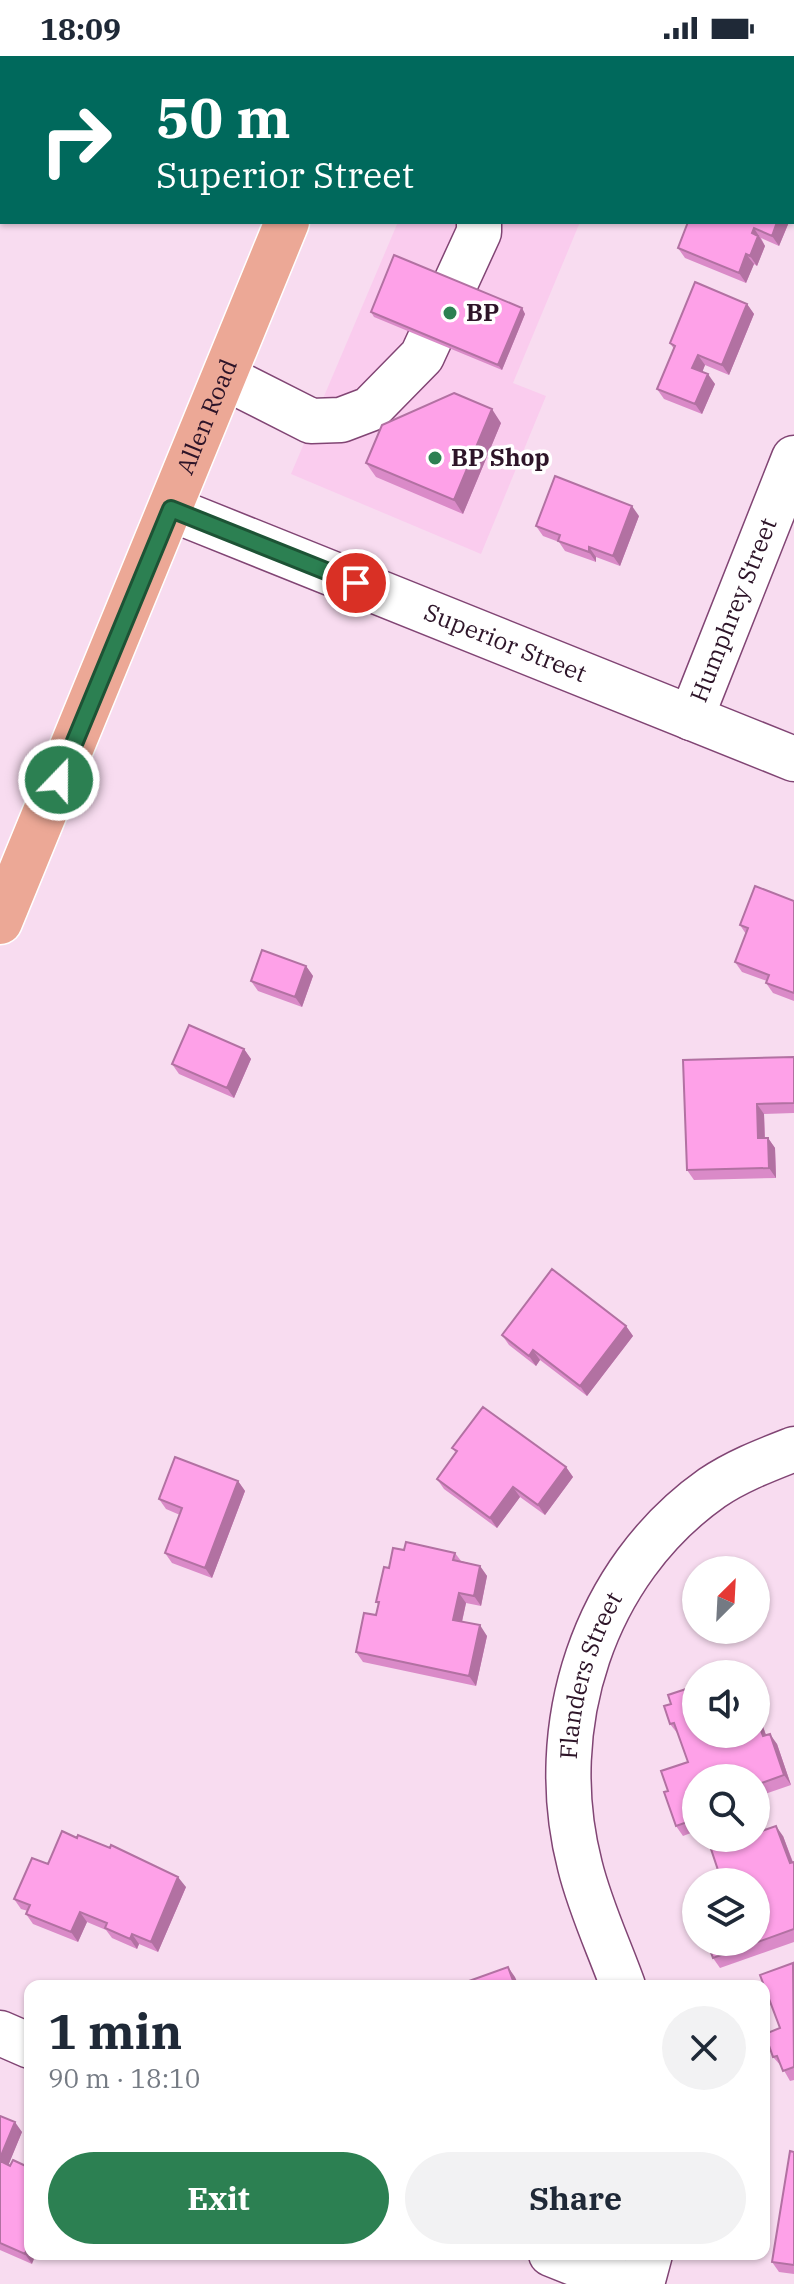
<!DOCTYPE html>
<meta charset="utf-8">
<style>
body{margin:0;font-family:"IBM Plex Serif",serif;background:#f2f2f3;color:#1f2937;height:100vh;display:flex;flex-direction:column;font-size:30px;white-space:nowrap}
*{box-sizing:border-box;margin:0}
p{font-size:26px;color:#747a83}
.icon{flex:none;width:44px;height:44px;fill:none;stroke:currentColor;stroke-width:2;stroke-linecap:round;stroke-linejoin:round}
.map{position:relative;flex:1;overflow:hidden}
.details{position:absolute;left:24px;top:1924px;width:746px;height:280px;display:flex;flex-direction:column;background:#fff;border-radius:16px;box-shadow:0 2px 6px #0004}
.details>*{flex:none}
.banner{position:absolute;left:0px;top:0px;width:794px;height:168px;box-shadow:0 2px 6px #0004;background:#00695c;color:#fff;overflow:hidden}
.needle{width:52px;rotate:24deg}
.fabs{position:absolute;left:682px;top:1500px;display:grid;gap:16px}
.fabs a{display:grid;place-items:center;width:88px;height:88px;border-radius:50%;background:#fff;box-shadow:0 2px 6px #0004;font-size:40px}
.pin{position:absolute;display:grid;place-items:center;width:68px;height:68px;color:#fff;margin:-34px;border:4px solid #fff;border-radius:50%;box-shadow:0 2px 8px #0007}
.me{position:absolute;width:88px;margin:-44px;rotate:22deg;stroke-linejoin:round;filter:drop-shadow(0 0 6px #0008)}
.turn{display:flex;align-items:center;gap:28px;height:168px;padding:0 24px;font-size:36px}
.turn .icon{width:104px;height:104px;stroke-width:2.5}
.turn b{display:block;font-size:56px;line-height:68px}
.round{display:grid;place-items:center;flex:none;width:84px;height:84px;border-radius:42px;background:#f2f2f3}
.overview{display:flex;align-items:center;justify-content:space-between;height:136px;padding:0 24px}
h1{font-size:48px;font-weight:700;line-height:60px}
.primary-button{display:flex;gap:16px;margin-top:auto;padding:16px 24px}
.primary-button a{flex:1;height:92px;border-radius:48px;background:#2c8052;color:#fff;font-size:32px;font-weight:700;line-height:92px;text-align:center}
.primary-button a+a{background:#f2f2f3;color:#1f2937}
.status{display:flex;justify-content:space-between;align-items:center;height:56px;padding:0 40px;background:#fff;direction:ltr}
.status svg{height:22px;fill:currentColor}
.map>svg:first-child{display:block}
.built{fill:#faccee}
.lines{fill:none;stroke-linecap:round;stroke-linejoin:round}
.minor-casing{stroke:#814574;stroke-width:47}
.major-casing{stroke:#fff;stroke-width:47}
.minor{stroke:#fff;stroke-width:44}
.major{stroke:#eca896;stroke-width:44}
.wall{fill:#da8ac8}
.shaded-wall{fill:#b271a2}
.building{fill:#fea1e8;stroke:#b271a2;stroke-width:2}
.route-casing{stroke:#1d5335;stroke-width:20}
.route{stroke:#2c8052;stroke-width:14}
.poi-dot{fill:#2c8052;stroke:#fff;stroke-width:3}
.labels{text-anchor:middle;stroke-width:7;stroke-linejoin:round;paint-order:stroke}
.poi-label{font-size:24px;font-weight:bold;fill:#2d1428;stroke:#fff;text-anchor:start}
.street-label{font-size:24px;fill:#2d1428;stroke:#fff}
</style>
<div class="status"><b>18:09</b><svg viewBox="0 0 49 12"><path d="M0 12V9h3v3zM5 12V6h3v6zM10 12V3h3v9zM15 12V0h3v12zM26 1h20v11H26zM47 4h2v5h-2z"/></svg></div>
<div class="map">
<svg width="794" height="2228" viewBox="0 0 794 2228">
<rect width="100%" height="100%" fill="#f8dcf0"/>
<path class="built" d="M 398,166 L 580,166 L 513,327 L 546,340 L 481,498 L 291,418 Z"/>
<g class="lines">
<g class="minor-casing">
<g id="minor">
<path d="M 623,2 L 623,0"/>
<path d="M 224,321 L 311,365 L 341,364 L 370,353 L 422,300 L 479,176 L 479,166"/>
<path id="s1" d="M 171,453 L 794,703"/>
<path id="s2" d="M 691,662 L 794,402"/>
<path id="s3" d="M 623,1930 C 609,1891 590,1851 580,1810 C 544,1671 593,1516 712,1432 C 737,1415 766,1404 794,1393"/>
<path d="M 0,1977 L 30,1990"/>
<path d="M 551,2198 L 626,2228"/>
<path d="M 642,2228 L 650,2198"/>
</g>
</g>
<g class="major-casing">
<g id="major">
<path d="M 352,2 L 353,0"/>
<path id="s4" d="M 0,866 L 287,166"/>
</g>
</g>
<use href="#minor" class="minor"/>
<use href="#major" class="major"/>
</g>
<path class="wall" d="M 688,166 L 789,166 L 779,190 L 761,182 L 765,190 L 757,210 L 754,208 L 746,227 L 685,202 L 678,192 Z
M 747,248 L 754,258 L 729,319 L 705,309 L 702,316 L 715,328 L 702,358 L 664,343 L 657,333 L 674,293 L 670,287 Z
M 522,252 L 525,258 L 502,314 L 374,261 L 371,256 Z
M 501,367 L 463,458 L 376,421 L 366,407 Z
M 639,460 L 620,510 L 596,501 L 596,506 L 565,495 L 559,486 L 543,480 L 536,470 Z
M 794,845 L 794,945 L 773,937 L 766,927 L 767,925 L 742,916 L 735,906 L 746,878 L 740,869 Z
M 306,910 L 313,920 L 302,951 L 258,935 L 251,925 Z
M 244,993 L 251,1003 L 234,1042 L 179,1018 L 172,1008 Z
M 794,1001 L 794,1057 L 764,1058 L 765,1082 L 768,1082 L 775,1092 L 776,1122 L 694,1124 L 687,1114 Z
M 626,1270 L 633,1280 L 587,1340 L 540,1304 L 536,1310 L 509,1289 L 502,1279 Z
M 452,1392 L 566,1411 L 573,1421 L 545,1459 L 520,1441 L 497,1472 L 444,1433 L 437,1423 L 456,1397 Z
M 238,1425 L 245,1435 L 212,1522 L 172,1507 L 165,1497 L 180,1459 L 166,1453 L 159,1443 Z
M 404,1494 L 455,1497 L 461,1505 L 480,1510 L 487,1520 L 481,1550 L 466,1547 L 462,1566 L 487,1580 L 476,1630 L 363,1606 L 356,1596 L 376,1559 L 379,1549 L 376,1546 L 389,1512 Z
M 756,1628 L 764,1650 L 757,1653 L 766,1679 L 777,1688 L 791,1729 L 756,1741 L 756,1722 L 696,1722 L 696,1775 L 683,1780 L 676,1770 L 668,1735 L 688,1706 L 678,1678 L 670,1668 L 664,1650 L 756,1678 Z
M 783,1780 L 793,1806 L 794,1806 L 794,1886 L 720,1912 L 713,1902 L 756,1886 Z
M 48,1808 L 186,1831 L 158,1896 L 139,1888 L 137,1893 L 112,1882 L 106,1874 L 87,1866 L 78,1886 L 33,1868 L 26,1858 L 28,1855 L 21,1853 L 14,1843 Z
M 794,1908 L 794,2024 L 790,2025 L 782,2011 L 773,2001 Z
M 0,2060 L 22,2076 L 8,2109 L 32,2208 L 0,2194 Z
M 794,2096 L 794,2218 L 779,2216 L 772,2206 Z"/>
<path class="shaded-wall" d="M 777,166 L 789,166 L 779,190 L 772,180 Z
M 754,172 L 765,190 L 757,210 L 750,200 L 752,177 Z
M 746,198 L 754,208 L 746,227 L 739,217 Z
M 747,248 L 754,258 L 729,319 L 722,309 Z
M 522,252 L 525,258 L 502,314 L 498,309 Z
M 698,299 L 705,309 L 700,322 L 692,312 Z
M 708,318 L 715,328 L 702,358 L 695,348 Z
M 492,353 L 501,367 L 463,458 L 454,444 Z
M 632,450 L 639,460 L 620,510 L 613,500 Z
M 589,491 L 596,501 L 596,506 L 589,496 Z
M 306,910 L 313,920 L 302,951 L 295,941 Z
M 244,993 L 251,1003 L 234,1042 L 227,1032 Z
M 757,1048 L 764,1058 L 765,1092 L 758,1082 Z
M 768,1082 L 775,1092 L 776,1122 L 769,1112 Z
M 626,1270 L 633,1280 L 587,1340 L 580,1330 Z
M 533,1294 L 540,1304 L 536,1310 L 529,1300 Z
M 566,1411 L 573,1421 L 545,1459 L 538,1449 Z
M 238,1425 L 245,1435 L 212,1522 L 205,1512 Z
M 513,1431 L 520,1441 L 497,1472 L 490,1462 Z
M 480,1510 L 487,1520 L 481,1550 L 474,1540 Z
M 459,1537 L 466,1547 L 460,1574 L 453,1564 Z
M 480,1569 L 487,1580 L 476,1630 L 469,1620 Z
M 756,1628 L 764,1650 L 757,1640 Z
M 756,1652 L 770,1690 L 763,1680 L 756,1661 Z
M 770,1678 L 777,1688 L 791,1729 L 784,1719 Z
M 776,1770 L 783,1780 L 794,1810 L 790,1807 Z
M 178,1821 L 186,1831 L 158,1896 L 151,1886 Z
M 80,1856 L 87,1866 L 78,1886 L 71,1876 Z
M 132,1878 L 139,1888 L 137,1893 L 130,1883 Z
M 508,1911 L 515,1921 L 519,1930 L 515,1930 Z
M 15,2066 L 22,2076 L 6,2115 L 0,2107 L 0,2102 Z
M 30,2186 L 30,2198 L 36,2198 L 32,2208 L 25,2198 Z"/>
<path class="building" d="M 688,166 L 777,166 L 772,180 L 754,172 L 752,177 L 758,180 L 750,200 L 746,198 L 739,217 L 678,192 Z
M 394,199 L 522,252 L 498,309 L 371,256 Z
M 695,226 L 747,248 L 722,309 L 698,299 L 692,312 L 708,318 L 695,348 L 657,333 L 675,290 L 670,287 Z
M 454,337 L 492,353 L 454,444 L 366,407 L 382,369 Z
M 555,420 L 632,450 L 613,500 L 589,491 L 589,496 L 558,485 L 560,479 L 536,470 Z
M 755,830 L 794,845 L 794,937 L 766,927 L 769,919 L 735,906 L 748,872 L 740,869 Z
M 262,894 L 306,910 L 295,941 L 251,925 Z
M 189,969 L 244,993 L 227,1032 L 172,1008 Z
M 794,1001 L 794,1047 L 757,1048 L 758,1082 L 768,1082 L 769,1112 L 687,1114 L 683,1004 Z
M 552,1213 L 626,1270 L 580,1330 L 533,1294 L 529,1300 L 502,1279 Z
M 483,1351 L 566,1411 L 538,1449 L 513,1431 L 490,1462 L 437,1423 L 457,1395 L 452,1392 Z
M 175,1401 L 238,1425 L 205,1512 L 165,1497 L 182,1452 L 159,1443 Z
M 406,1486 L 455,1497 L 453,1504 L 480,1510 L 474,1540 L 459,1537 L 453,1564 L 480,1569 L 469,1620 L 356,1596 L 364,1557 L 376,1559 L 379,1546 L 376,1546 L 384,1511 L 389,1512 L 393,1492 L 404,1494 Z
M 746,1611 L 749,1618 L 727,1618 Z
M 696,1625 L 696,1678 L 756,1678 L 756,1661 L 763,1680 L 770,1678 L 784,1719 L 756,1729 L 756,1722 L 696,1722 L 696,1763 L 676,1770 L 664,1736 L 668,1735 L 661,1715 L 688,1706 L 674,1667 L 670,1668 L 664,1650 L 671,1648 L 668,1639 L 689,1632 L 688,1628 Z
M 776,1770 L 790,1807 L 794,1806 L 794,1873 L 713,1902 L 707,1886 L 756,1886 L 756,1826 L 722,1826 L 711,1793 L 742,1782 L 756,1782 L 756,1777 Z
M 62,1775 L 77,1782 L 78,1779 L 110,1792 L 111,1789 L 178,1821 L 151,1886 L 132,1878 L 130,1883 L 105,1872 L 107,1867 L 80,1856 L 71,1876 L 26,1858 L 30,1849 L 14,1843 L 32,1802 L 48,1808 Z
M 793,1907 L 794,2011 L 783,2015 L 777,2000 L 773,2001 L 765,1978 L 780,1972 L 760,1919 Z
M 508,1911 L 515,1930 L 455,1930 Z
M 0,2060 L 15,2066 L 0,2102 Z
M 790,2095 L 794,2096 L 794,2209 L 772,2206 Z
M 13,2104 L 30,2112 L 30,2186 L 25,2198 L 0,2187 L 0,2105 L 10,2110 Z"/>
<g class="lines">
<g class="route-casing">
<path id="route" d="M 59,724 L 171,453 L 356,527"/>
</g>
<use href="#route" class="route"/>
</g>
<g class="poi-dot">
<circle cx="450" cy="257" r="8"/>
<circle cx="435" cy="402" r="8"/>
</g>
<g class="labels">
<g class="poi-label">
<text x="466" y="265">BP</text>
<text x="451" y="410">BP Shop</text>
</g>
<g class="street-label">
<text dy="8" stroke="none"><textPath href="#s4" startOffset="546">Allen Road</textPath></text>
<text dy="8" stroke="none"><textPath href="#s2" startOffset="116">Humphrey Street</textPath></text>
<text dy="8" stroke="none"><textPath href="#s1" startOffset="360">Superior Street</textPath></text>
<text dy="8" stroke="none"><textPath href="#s3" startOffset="322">Flanders Street</textPath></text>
</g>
</g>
</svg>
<div class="fabs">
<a><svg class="needle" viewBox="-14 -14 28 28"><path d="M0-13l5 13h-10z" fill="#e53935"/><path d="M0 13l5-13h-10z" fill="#747a83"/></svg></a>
<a><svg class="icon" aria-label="sound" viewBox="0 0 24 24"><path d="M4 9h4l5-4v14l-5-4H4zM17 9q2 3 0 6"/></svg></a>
<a><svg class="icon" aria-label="search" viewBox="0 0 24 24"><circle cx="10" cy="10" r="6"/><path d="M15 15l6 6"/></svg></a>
<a><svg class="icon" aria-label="layers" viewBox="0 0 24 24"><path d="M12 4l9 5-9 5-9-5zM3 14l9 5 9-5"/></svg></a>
</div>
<div class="pin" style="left:356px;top:527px;background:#d93025"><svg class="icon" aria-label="arrive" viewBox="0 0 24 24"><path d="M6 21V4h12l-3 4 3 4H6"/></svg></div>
<svg class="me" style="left:59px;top:724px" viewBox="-20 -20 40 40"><circle r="17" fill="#2c8052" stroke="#fff" stroke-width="3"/><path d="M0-11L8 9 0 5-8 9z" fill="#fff"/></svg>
<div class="banner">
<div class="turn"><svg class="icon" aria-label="right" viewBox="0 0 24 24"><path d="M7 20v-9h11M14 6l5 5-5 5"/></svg><div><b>50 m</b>Superior Street</div></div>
</div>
<section class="details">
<div class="overview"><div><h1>1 min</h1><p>90 m · 18:10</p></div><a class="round"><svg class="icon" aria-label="close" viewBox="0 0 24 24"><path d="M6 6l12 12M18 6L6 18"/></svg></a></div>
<div class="primary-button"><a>Exit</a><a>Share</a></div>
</section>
</div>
